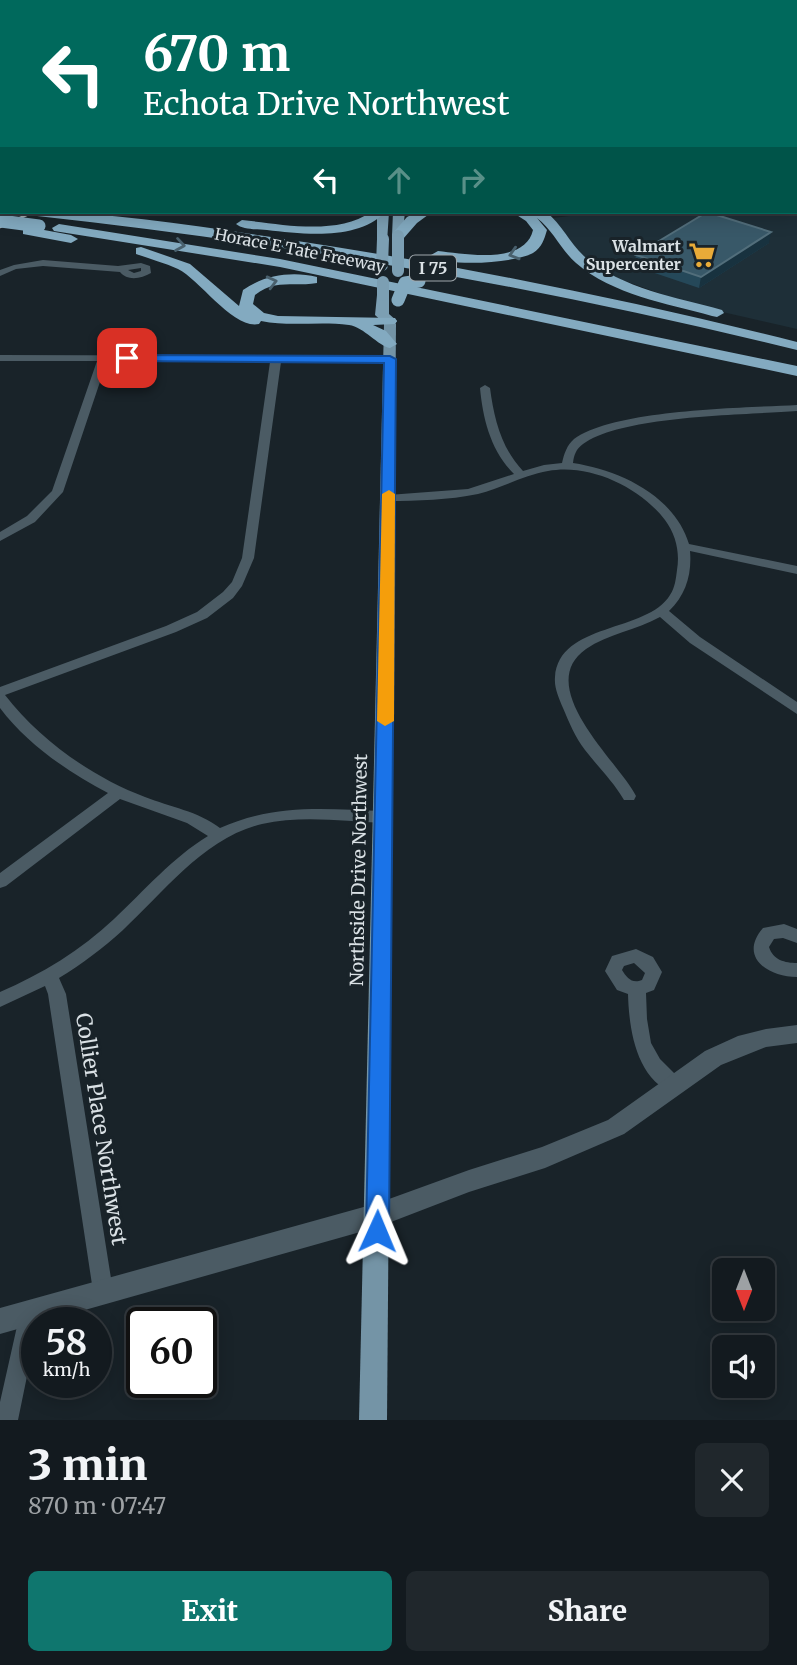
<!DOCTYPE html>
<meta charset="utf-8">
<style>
body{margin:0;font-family:Merriweather,serif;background:#20272c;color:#f1f3f6;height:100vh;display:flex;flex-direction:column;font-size:26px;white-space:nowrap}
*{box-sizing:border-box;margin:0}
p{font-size:23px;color:#9da1a4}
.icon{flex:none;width:38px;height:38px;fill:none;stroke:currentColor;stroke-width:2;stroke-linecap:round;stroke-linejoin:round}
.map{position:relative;height:1420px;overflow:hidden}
.sheet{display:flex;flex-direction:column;background:#131a1f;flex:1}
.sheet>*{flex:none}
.top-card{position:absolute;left:0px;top:0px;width:798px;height:214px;box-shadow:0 4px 18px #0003,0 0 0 2px #32383d;background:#00695c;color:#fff;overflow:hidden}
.needle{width:46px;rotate:180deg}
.controls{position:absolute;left:712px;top:1258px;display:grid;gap:14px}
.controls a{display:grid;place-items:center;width:63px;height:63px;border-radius:10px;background:#131a1f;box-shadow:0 4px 18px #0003,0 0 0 2px #32383d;font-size:35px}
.speed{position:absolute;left:21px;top:1307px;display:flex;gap:14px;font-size:35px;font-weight:700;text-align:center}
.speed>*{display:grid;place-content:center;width:91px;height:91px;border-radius:50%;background:#131a1f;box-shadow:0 4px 18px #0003,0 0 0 2px #32383d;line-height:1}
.speed small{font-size:18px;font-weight:400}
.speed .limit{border:4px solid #111;border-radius:10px;background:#fff;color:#111}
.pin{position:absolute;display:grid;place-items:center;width:60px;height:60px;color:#fff;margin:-30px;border-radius:14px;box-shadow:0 4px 10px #0006}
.me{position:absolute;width:77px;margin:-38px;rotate:1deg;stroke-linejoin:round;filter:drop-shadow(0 0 5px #0008)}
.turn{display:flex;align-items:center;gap:24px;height:147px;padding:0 28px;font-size:32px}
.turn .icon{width:91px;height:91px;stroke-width:2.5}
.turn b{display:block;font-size:49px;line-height:60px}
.lanes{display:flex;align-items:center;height:66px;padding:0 28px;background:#0003;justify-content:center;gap:35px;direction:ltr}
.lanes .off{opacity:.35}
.round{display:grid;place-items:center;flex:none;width:74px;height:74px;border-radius:10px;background:#20272c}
.headline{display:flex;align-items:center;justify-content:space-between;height:119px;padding:0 28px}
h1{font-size:42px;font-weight:800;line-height:52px}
.cta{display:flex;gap:14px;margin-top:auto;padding:14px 28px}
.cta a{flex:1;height:80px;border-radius:10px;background:#0f766e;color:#fff;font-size:28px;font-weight:800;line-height:80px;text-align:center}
.cta a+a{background:#20272c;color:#f1f3f6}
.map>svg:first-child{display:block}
.built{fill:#1e2f38}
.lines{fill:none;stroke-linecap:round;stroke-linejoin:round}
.minor{fill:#4b5b64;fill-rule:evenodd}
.tertiary{fill:#4b5b64;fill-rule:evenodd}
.primary{fill:#7494a6;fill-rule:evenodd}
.trunk{fill:#7c9fb3;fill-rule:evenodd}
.motorway{fill:#83aac0;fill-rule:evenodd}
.rail-far1{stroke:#a7afb4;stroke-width:2}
.rail{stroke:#a7afb4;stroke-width:2.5}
.trunk-bridge{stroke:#7c9fb3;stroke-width:12}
.motorway-bridge{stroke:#83aac0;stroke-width:13}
.wall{fill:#254859}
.shaded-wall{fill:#18323f}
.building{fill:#385868;stroke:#526e7b;stroke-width:2}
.oneway{stroke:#49606d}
.route{fill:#1a73e8;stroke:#114b97;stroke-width:2}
.slow{fill:#f59e0b}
.labels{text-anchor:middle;stroke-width:6;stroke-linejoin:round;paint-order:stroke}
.far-poi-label{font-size:16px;font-weight:bold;fill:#dae1e5;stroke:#192329;text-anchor:end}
.far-street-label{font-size:16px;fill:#dae1e5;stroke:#192329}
.shield{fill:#192329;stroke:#a0a8ad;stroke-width:2}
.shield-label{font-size:16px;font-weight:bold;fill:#dae1e5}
.street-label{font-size:18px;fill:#dae1e5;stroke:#192329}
.near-street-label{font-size:21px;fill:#dae1e5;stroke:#192329}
</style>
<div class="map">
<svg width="797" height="1420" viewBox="0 0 797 1420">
<rect width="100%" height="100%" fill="#192329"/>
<path class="built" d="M 408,0 L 797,0 L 797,19 L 796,2 Z
M 797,145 L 797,329 L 692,305 L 589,268 L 545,219 L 602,212 L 796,212 Z"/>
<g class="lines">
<path class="minor" d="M 219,0 L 225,0 L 218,2 Z
M 290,0 L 296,0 L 296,2 L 290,2 Z
M 796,17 L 797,17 L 797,21 L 796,21 Z
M 0,25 L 2,25 L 2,29 L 0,29 Z
M 796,47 L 797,47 L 797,51 L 796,51 Z
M 0,58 L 2,58 L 2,62 L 0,62 Z
M 0,69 L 2,69 L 2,73 L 0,73 Z
M 0,91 L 2,91 L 2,95 L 0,95 Z
M 796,101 L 797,101 L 797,105 L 796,105 Z
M 43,260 L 118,266 L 141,263 L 150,266 L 151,273 C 141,279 127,281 120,272 L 43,266 L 16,269 L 0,276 L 0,270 L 14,265 ZM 141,268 L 141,271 L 134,273 L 128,270 Z
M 0,355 L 390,356 L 395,359 L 390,362 L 281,362 L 254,558 L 242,586 L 233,598 L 207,618 L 176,632 L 5,695 C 40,740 92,777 145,797 C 170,807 198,811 220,828 C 276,803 325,809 384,811 L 389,813 L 392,817 L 389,821 L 384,823 C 344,821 301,815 262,824 C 204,838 164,892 123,930 C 103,948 82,964 59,978 L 66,994 L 113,1291 L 110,1298 L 103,1301 L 96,1298 L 93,1291 L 48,994 L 45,986 L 0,1007 L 0,992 C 42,974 81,950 114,919 C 145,890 172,858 208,836 L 187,823 L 120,799 L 6,886 L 0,888 L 0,873 L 108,793 C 68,772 27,744 0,708 L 0,687 L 166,626 L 197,612 L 223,592 L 232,582 L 242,558 L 270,362 L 107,361 L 63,492 L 35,522 L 0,541 L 0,532 L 27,516 L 52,491 L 97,361 L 0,361 Z
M 485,385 L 490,388 C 494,418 501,448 523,471 L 544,465 L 562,463 C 564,454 567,445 574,439 C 616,409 743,408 797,405 L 797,411 C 745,415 623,415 583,444 C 576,449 574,455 573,463 C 619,470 674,495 689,544 L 797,566 L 797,574 L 690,551 C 692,574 686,595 669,611 L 700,637 L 797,702 L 797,714 L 690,643 L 660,617 C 636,630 608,634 586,649 C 532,687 619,762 636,796 L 634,800 L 624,800 C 613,781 598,767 585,750 C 575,737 569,722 563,708 C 559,698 554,688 555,677 C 559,622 647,633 670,595 C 675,588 676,578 677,570 C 680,552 676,535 665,520 C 640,487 589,463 548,471 C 524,475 502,488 478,494 C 448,500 418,501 388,501 L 382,498 L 388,495 L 468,489 L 514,474 C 491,451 483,420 480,388 Z
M 784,924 L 797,929 L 797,943 L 783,938 L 774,939 L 769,947 C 773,960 785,963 797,963 L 797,977 C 768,977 738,957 763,928 Z
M 636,949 L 653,957 L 662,972 L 654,990 L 646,993 L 647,1019 L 651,1043 L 660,1059 L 681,1080 L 684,1086 L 681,1092 L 675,1094 C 636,1080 629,1029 628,994 L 617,990 L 605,971 L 612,956 ZM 634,963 L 645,973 L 642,980 C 632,984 627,978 622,970 L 624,966 Z
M 30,1303 L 37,1306 L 40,1313 L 18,1420 L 0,1420 L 0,1402 L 20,1313 L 23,1306 Z"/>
<path class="tertiary" d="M 796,141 L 797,141 L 797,147 L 796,147 Z
M 797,1025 L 797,1043 L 766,1047 L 721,1065 L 624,1134 L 545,1168 L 469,1192 L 378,1227 L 0,1334 L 0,1308 L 378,1203 L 469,1170 L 542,1147 L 608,1120 L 705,1051 L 738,1036 L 766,1029 Z"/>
<path class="primary" d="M 390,320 L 396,324 L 387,1420 L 359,1420 L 384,324 Z"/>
<path class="trunk" d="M 393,0 L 401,0 L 401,2 L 393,2 Z
M 377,212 L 389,212 L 387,242 L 377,239 Z
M 393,212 L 405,212 L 402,239 L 392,236 Z
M 383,291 L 389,295 L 389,314 L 397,321 L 395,324 L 385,324 L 375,315 L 377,295 Z"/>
<path class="motorway" d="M 0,204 L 2,204 L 2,212 L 0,212 Z
M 31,212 C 113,212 196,226 278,238 C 453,264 625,299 797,342 L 797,350 C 546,288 294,244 37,216 Z
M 371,212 L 385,212 C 358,241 303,234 267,230 C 257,229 243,230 236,224 L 242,220 C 281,224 337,236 371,212 Z
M 417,212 L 432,212 L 417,223 L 403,239 L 393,239 L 393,233 L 407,217 Z
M 512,212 L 533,214 L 532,212 L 546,212 C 562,224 570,244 585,257 C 623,289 676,297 722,310 L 724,313 L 717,317 L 712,316 C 666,303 613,295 576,263 C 561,250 553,230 537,218 L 547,230 C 544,240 542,247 533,253 C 515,263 446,268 431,255 L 438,251 C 465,254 525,265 533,230 L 526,221 Z
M 59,224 L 280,259 L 797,366 L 797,376 L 280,267 L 54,231 L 52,228 Z
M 28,227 L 71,235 L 78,239 L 71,243 L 23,234 L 23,228 Z
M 141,247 L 190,264 L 239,306 L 243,290 C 264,275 292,271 317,277 L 317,283 C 294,287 275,279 255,295 L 253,304 L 264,313 L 278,316 L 395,318 L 397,321 L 395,324 L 373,325 L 386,331 L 397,344 L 390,348 C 378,346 364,327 349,325 C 319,321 290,327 261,321 L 259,324 C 234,330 200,280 178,269 C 165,263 150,259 136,254 L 136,248 Z"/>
<path class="rail-far1" d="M 737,2 L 748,0"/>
<path class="rail" d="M 0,227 L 33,212"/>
<path class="trunk-bridge" d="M 398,236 L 398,271
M 382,265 L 383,239
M 383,282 L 383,295"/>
<path class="motorway-bridge" d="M 0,221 L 39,226
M 398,300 L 405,283 L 419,281"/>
</g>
<path class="wall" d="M 769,243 L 699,288 L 634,266 L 636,255 Z"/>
<path class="shaded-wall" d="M 771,232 L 769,243 L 699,288 L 701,277 Z"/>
<path class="building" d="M 707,212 L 771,232 L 701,277 L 636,255 Z"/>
<defs><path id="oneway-chevron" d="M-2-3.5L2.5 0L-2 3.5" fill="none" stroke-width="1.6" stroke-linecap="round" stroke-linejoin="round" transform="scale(1.75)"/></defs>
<g class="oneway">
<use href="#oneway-chevron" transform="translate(180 245) rotate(9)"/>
<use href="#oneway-chevron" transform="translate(514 254) rotate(163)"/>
<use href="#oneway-chevron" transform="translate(272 282) rotate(-14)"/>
</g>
<path class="route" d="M 123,355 L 390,356 L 396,359 L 389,1231 L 385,1238 L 377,1241 L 370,1238 L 366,1231 L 384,363 L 127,361 L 122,358 Z"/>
<path class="slow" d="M 389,490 L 395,494 L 394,721 L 385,726 L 377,721 L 382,494 Z"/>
<defs>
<g id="supermarket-bare" transform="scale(2.1)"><path d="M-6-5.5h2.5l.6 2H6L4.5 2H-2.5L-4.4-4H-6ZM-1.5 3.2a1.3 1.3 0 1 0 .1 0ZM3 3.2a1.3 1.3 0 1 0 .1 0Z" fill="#e9ab38" stroke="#192329" stroke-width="2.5" paint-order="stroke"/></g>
</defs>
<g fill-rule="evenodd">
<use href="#supermarket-bare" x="702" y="255"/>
</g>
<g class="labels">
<g class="far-poi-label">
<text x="681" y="252">Walmart<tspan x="681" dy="18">Supercenter</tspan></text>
</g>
<g class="far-street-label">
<text transform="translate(300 250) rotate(11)" y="6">Horace E Tate Freeway</text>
</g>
<rect class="shield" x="410" y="255.5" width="46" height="25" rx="5"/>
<g class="shield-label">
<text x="433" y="274">I 75</text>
</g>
<g class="street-label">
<text transform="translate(359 870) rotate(-89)" y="6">Northside Drive Northwest</text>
</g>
<g class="near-street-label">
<text transform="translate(101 1129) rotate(81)" y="7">Collier Place Northwest</text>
</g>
</g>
</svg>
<div class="controls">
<a><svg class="needle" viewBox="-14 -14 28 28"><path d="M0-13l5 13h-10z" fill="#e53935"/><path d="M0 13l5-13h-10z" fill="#9da1a4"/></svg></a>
<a><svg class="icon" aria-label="sound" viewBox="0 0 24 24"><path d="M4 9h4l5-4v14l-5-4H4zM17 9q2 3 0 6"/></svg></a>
</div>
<div class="speed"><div>58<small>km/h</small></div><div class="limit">60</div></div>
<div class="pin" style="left:127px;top:358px;background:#d93025"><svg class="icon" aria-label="arrive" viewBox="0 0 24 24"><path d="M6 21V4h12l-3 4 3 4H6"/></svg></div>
<svg class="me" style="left:377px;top:1231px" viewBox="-20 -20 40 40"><path d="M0-17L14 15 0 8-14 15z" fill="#1a73e8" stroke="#fff" stroke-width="4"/></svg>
<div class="top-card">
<div class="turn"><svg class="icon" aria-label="left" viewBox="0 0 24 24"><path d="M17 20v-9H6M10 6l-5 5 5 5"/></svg><div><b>670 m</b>Echota Drive Northwest</div></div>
<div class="lanes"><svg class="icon" aria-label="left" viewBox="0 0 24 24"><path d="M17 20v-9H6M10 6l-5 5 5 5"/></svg><svg class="icon off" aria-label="ahead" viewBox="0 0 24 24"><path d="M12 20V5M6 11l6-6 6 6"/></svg><svg class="icon off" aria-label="right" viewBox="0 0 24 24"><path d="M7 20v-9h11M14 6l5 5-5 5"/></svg></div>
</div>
</div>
<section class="sheet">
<div class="headline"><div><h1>3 min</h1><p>870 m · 07:47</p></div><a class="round"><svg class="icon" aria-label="close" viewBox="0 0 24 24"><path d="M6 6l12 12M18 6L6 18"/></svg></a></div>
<div class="cta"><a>Exit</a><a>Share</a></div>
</section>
